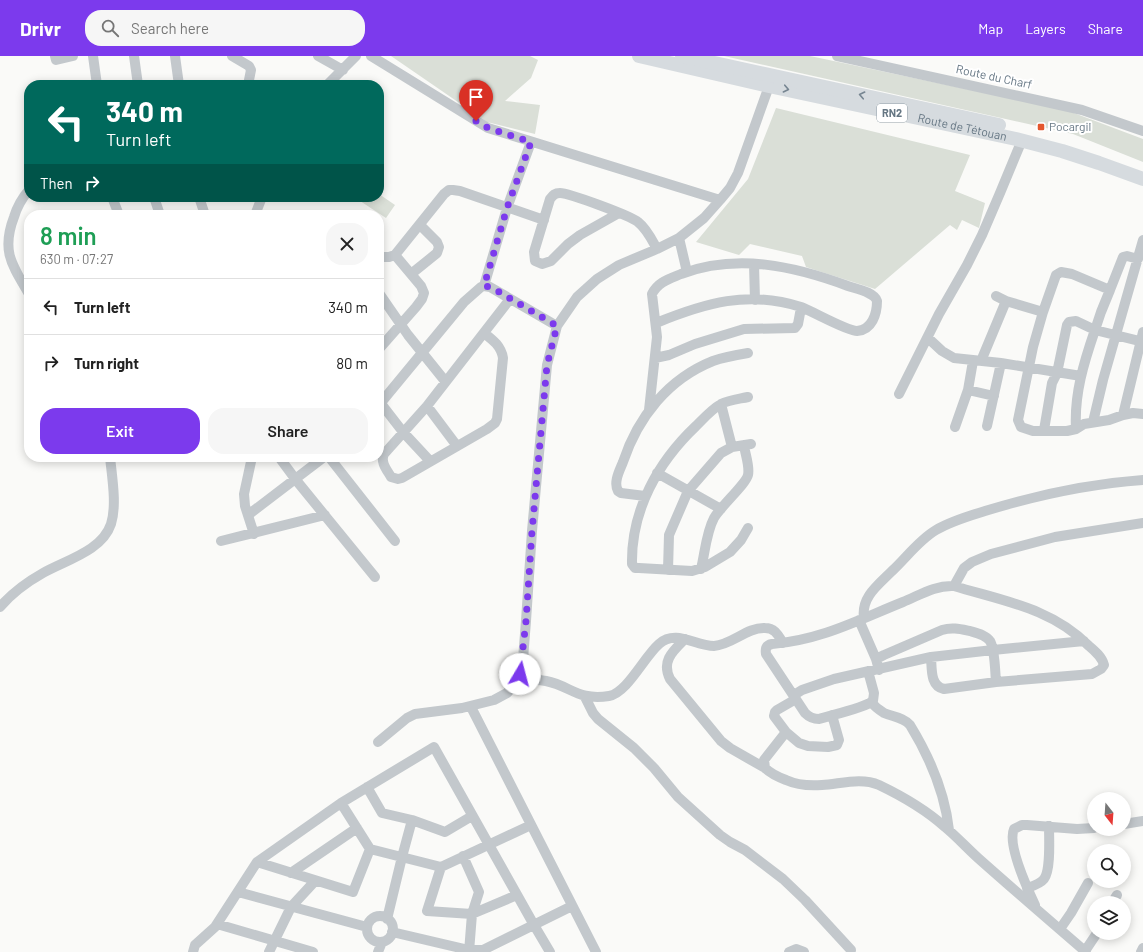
<!DOCTYPE html>
<meta charset="utf-8">
<style>
body{margin:0;font-family:Barlow,sans-serif;background:#f6f6f6;color:#222;height:100vh;display:flex;flex-direction:column;font-size:15px;white-space:nowrap}
*{box-sizing:border-box;margin:0}
p{font-size:13px;color:#767676}
.icon{flex:none;width:22px;height:22px;fill:none;stroke:currentColor;stroke-width:2;stroke-linecap:round;stroke-linejoin:round}
.map{position:relative;flex:1;overflow:hidden}
.details{position:absolute;left:24px;top:154px;width:360px;height:252px;display:flex;flex-direction:column;background:#fff;border-radius:16px;box-shadow:0 2px 10px #0003}
.details>*{flex:none}
.banner{position:absolute;left:24px;top:24px;width:360px;height:122px;border-radius:16px;box-shadow:0 2px 10px #0003;background:#00695c;color:#fff;overflow:hidden}
.needle{width:26px;rotate:163deg}
.tools{position:absolute;left:1087px;top:736px;display:grid;gap:8px}
.tools a{display:grid;place-items:center;width:44px;height:44px;border-radius:50%;background:#fff;box-shadow:0 2px 10px #0003;font-size:20px}
.pin{position:absolute;display:grid;place-items:center;width:34px;height:34px;color:#fff;margin:-41px -17px;border-radius:50% 50% 50% 0;rotate:-45deg;box-shadow:0 0 4px #0007}
.pin .icon{rotate:45deg}
.me{position:absolute;width:44px;margin:-22px;rotate:8deg;stroke-linejoin:round;filter:drop-shadow(0 0 3px #0008)}
.turn{display:flex;align-items:center;gap:14px;height:84px;padding:0 16px;font-size:18px}
.turn .icon{width:52px;height:52px;stroke-width:2.5}
.turn b{display:block;font-size:28px;line-height:34px}
.then{display:flex;align-items:center;height:38px;padding:0 16px;background:#0003;gap:8px;font-size:15px}
.round{display:grid;place-items:center;flex:none;width:42px;height:42px;border-radius:16px;background:#f6f6f6}
.head{display:flex;align-items:center;justify-content:space-between;height:68px;padding:0 16px}
h1{font-size:24px;font-weight:600;line-height:30px;color:#1e9e55}
.cta{display:flex;gap:8px;margin-top:auto;padding:8px 16px}
.cta a{flex:1;height:46px;border-radius:16px;background:#7c3aed;color:#fff;font-size:16px;font-weight:600;line-height:46px;text-align:center}
.cta a+a{background:#f6f6f6;color:#222}
ul{padding:0;list-style:none}
li{display:flex;align-items:center;gap:12px;height:56px;padding:0 16px;border-top:1px solid #e0e0e0}
li div{flex:1}
li b{display:block;font-size:15px}
li em{font-style:normal}
header{display:flex;align-items:center;gap:24px;box-sizing:border-box;height:56px;padding:0 20px;background:#7c3aed;color:#fff}
header strong{font-size:19px}
nav{display:flex;gap:22px;margin-inline-start:auto;font-size:14px}
.search{width:280px;height:36px;background:#f6f6f6;display:flex;align-items:center;gap:10px;box-sizing:border-box;padding:0 14px;border-radius:16px;color:#767676;font-size:15px}
.map>svg:first-child{display:block}
.grass{fill:#dadfd7}
.lines{fill:none;stroke-linecap:round;stroke-linejoin:round}
.minor{stroke:#c3c8cc;stroke-width:10}
.highway{stroke:#d6dbdf;stroke-width:14}
.oneway{stroke:#768591}
.route{stroke:#7c3aed;stroke-width:7;stroke-dasharray:0 12.6}
.poi-dot{fill:#e4572e;stroke:#fff;stroke-width:1.5}
.labels{text-anchor:middle;stroke-width:4;stroke-linejoin:round;paint-order:stroke}
.shield{fill:#fff;stroke:#939fa8;stroke-width:1}
.shield-label{font-size:11px;font-weight:bold;fill:#657683}
.street-label{font-size:12px;fill:#657683;stroke:#fff}
.poi-label{font-size:12px;fill:#657683;stroke:#fff;text-anchor:start}
</style>
<header>
<strong>Drivr</strong>
<div class="search"><svg class="icon" aria-label="search" viewBox="0 0 24 24"><circle cx="10" cy="10" r="6"/><path d="M15 15l6 6"/></svg>Search here</div>
<nav><a>Map</a><a>Layers</a><a>Share</a></nav>
</header>
<div class="map">
<svg width="1143" height="896" viewBox="0 0 1143 896">
<rect width="100%" height="100%" fill="#fafaf8"/>
<path class="grass" d="M 391,0 L 530,0 L 538,4 L 531,22 L 505,45 L 540,49 L 535,78 L 487,66 Z
M 724,0 L 810,0 L 1066,54 L 1143,83 L 1143,106 L 1073,78 Z
M 776,52 L 970,99 L 955,135 L 985,147 L 979,172 L 962,164 L 957,174 L 950,169 L 875,233 L 806,211 L 802,200 L 750,188 L 739,199 L 696,186 L 748,123 Z
M 379,138 L 395,149 L 386,162 L 354,141 L 379,141 Z"/>
<g class="lines">
<path class="minor" d="M 55,0 L 56,4 L 73,0
M 93,0 L 97,29
M 134,0 L 138,29
M 175,0 L 179,29
M 232,0 L 249,10 L 251,14 L 248,29
M 318,0 L 343,14
M 371,0 L 488,72 L 720,144
M 837,0 L 1082,54 L 1143,75
M 327,29 L 356,0
M 29,134 C 22,142 17,151 14,161 C 1,195 12,209 29,238
M 112,141 L 119,159
M 154,141 L 160,159
M 199,141 L 205,159
M 619,157 L 580,179 L 568,188 L 551,205 L 542,208 L 535,205 L 534,196 L 550,143 C 553,139 555,137 560,137 C 569,137 631,160 638,166 C 647,173 652,184 657,193
M 255,159 L 262,141
M 679,182 L 687,216
M 379,201 L 389,201 L 395,199 L 444,138 L 449,134 L 453,134 L 460,135 L 544,164
M 754,208 L 755,244
M 411,218 L 437,197 L 439,191 L 437,186 L 420,169
M 484,230 L 507,152 L 531,86
M 1110,234 L 1123,201 L 1127,200 L 1138,203
M 379,237 L 408,279 L 445,325
M 996,240 L 1006,245 L 1043,256 L 1033,291 L 1018,364 L 1021,371 L 1033,375 L 1067,375 L 1076,373 L 1084,368 L 1109,364 L 1123,359 L 1143,276
M 1043,256 L 1056,219 L 1061,216 L 1072,218 L 1110,234 L 1101,256 L 1095,274 L 1076,265 L 1069,266 L 1067,269 L 1057,317 L 1052,327 L 1044,374
M 484,277 C 493,284 501,290 503,302 L 497,363 L 495,367 L 487,373 L 402,422 L 398,423 L 391,421 C 387,414 380,406 384,398 L 427,350 L 510,243
M 928,282 L 942,295 L 954,302 L 1001,307 L 1081,320
M 379,293 L 416,251 L 422,243 L 424,237 L 421,230 L 395,199
M 655,302 L 669,299 L 695,288 L 744,273 L 795,272 L 798,268 L 801,252
M 981,305 L 1006,245
M 968,334 L 994,340
M 899,338 L 939,258 L 967,209 L 982,179 L 1000,137 L 1022,84
M 379,345 L 403,376 L 430,405
M 721,348 L 732,391
M 379,349 L 464,246 L 481,231 L 484,230 L 490,231 L 557,270
M 427,350 L 457,390
M 649,354 L 657,281 L 652,238 C 658,226 669,223 681,218 C 737,197 794,210 848,230 C 857,233 874,236 877,245 C 877,258 872,274 857,275 C 847,275 814,256 801,251 C 748,234 705,247 656,267
M 1123,359 L 1133,357 L 1143,358
M 1093,366 L 1103,324 L 1143,184
M 987,370 L 1001,307
M 955,371 L 968,334 L 973,305
M 1076,373 C 1074,338 1084,306 1095,274 L 1143,286
M 252,401 L 244,438 L 245,450 L 254,478
M 279,401 L 296,424 L 375,521
M 329,401 L 395,485
M 657,417 L 721,453
M 645,440 L 621,437 L 618,435 C 613,426 620,414 623,406 C 638,361 668,323 713,305 C 724,301 736,299 748,297
M 248,459 L 324,401
M 748,472 L 741,484 L 730,496 L 705,511 L 692,515 L 639,512 L 635,512 L 632,508 C 631,454 658,406 696,370 C 704,362 712,353 721,348 C 729,344 739,343 748,341
M 221,485 L 325,459
M 701,513 C 705,497 706,477 714,462 C 720,451 746,428 748,419 C 750,410 745,398 744,389
M 668,514 L 669,479 L 688,435 L 721,397 L 732,391 L 751,388
M 954,530 L 964,512 L 972,506 L 991,498 L 1055,481 L 1143,467
M 0,551 C 12,537 27,526 43,517 C 66,504 102,495 111,468 C 117,449 112,421 110,401
M 864,562 C 861,541 878,529 892,515 C 907,501 919,484 936,474 C 951,465 969,460 985,455 C 1037,439 1088,428 1143,424
M 859,564 L 876,603
M 685,583 C 673,595 661,605 670,623 L 721,685 L 730,692 L 765,712
M 879,614 L 876,603 L 884,599 L 942,574 C 952,571 960,573 970,575 C 977,577 986,579 990,585 C 995,593 995,615 996,626
M 868,615 L 874,637 L 873,645 C 864,652 832,659 819,663 C 813,663 809,661 805,657 L 766,598 C 765,592 767,589 772,588 C 821,584 858,564 903,546 C 920,539 935,529 954,530 C 1003,545 1052,552 1089,590 C 1095,595 1102,601 1104,609 L 1101,613 L 1092,618 L 996,626 L 944,633 C 930,630 932,613 931,601
M 518,625 C 527,624 537,623 546,625 C 571,630 578,645 609,640 C 627,637 644,601 659,588 C 676,573 695,590 714,590 C 732,589 747,571 765,572 C 775,572 778,579 783,587
M 794,639 L 802,634 L 834,623 L 931,601 L 993,594 L 1084,585
M 585,641 L 593,657 L 598,663 L 634,692 L 654,712 L 678,741 L 720,779 L 730,786 L 745,794 L 783,823 L 805,844 L 851,894
M 796,643 L 777,654 L 775,656 L 774,660 L 786,676 L 799,687 L 808,690 L 828,691 L 837,689 L 839,684 L 832,659
M 871,646 C 875,651 879,654 884,657 C 893,661 903,661 910,669 C 929,700 945,738 949,774
M 471,651 L 596,896
M 786,676 L 764,704 L 765,712 C 771,718 778,721 786,724 C 797,729 809,730 822,729 C 840,728 861,721 879,729 C 902,740 926,754 945,771 C 957,781 967,792 978,802 C 1014,834 1050,865 1086,896
M 378,686 L 407,662 L 415,658 L 462,652 L 494,644 L 507,637 L 518,625 L 523,603 L 526,565 L 532,475 L 547,309 L 557,270 L 577,241 L 597,223 L 619,209 L 657,193 L 679,182 L 704,162 L 720,144 L 730,132 L 738,117 L 769,30
M 367,731 L 382,757 L 412,764 L 445,776 L 472,760
M 341,747 L 370,793 L 441,811 L 531,769
M 1124,768 L 1143,765
M 463,800 L 479,836 L 472,858 L 469,896
M 257,806 L 353,836 L 370,793
M 441,811 L 427,855 L 472,858 L 517,839
M 291,817 L 357,772
M 1027,832 C 1033,830 1040,828 1044,823 C 1051,814 1049,783 1049,770
M 238,836 L 367,871
M 1112,847 L 1117,839
M 1035,849 C 1028,834 1007,788 1014,773 L 1022,769 L 1027,769 L 1077,773 L 1094,772
M367 873a13 13 0 1 1 26 0a13 13 0 1 1-26 0Z
M 387,863 L 402,801 L 412,764
M 217,868 L 313,896
M 1060,873 L 1071,857 L 1088,827
M 392,876 L 469,894 L 483,894 L 572,850
M 1085,895 L 1097,877
M 193,896 L 195,889 L 215,871 L 257,806 L 341,747 L 434,691 L 534,869 L 550,896
M 269,896 L 291,851 L 315,825
M 378,896 L 382,886
M 789,896 L 796,893 L 804,896
M 1141,896 L 1143,892"/>
<g class="highway">
<path id="s1" d="M 639,0 L 769,30 L 1016,83 L 1062,95 L 1099,107 L 1143,123"/>
<path d="M 682,0 L 999,69"/>
</g>
</g>
<defs><path id="oneway-chevron" d="M-2-3.5L2.5 0L-2 3.5" fill="none" stroke-width="1.6" stroke-linecap="round" stroke-linejoin="round"/></defs>
<g class="oneway">
<use href="#oneway-chevron" transform="translate(786 33) rotate(12)"/>
<use href="#oneway-chevron" transform="translate(862 39) rotate(-168)"/>
</g>
<g class="lines">
<path class="route" d="M 476,65 L 488,72 L 531,86 L 507,152 L 484,230 L 490,231 L 501,237 L 557,270 L 547,309 L 532,475 L 526,565 L 520,618"/>
</g>
<rect class="poi-dot" x="1037" y="67" width="8" height="8" rx="2"/>
<g class="labels">
<rect class="shield" x="877" y="48" width="30" height="18" rx="3"/>
<g class="shield-label">
<text x="892" y="61">RN2</text>
</g>
<g class="street-label">
<text transform="translate(994 21) rotate(12)" y="4">Route du Charf</text>
<text dy="4" stroke="none"><textPath href="#s1" startOffset="331">Route de Tétouan</textPath></text>
</g>
<g class="poi-label">
<text x="1049" y="75">Pocargil</text>
</g>
</g>
</svg>
<div class="tools">
<a><svg class="needle" viewBox="-14 -14 28 28"><path d="M0-13l5 13h-10z" fill="#e53935"/><path d="M0 13l5-13h-10z" fill="#767676"/></svg></a>
<a><svg class="icon" aria-label="search" viewBox="0 0 24 24"><circle cx="10" cy="10" r="6"/><path d="M15 15l6 6"/></svg></a>
<a><svg class="icon" aria-label="layers" viewBox="0 0 24 24"><path d="M12 4l9 5-9 5-9-5zM3 14l9 5 9-5"/></svg></a>
</div>
<div class="pin" style="left:476px;top:65px;background:#d93025"><svg class="icon" aria-label="arrive" viewBox="0 0 24 24"><path d="M6 21V4h12l-3 4 3 4H6"/></svg></div>
<svg class="me" style="left:520px;top:618px" viewBox="-20 -20 40 40"><circle r="19" fill="#fff"/><path d="M0-13L10 11 0 6-10 11z" fill="#7c3aed"/></svg>
<div class="banner">
<div class="turn"><svg class="icon" aria-label="left" viewBox="0 0 24 24"><path d="M17 20v-9H6M10 6l-5 5 5 5"/></svg><div><b>340 m</b>Turn left</div></div>
<div class="then">Then<svg class="icon" aria-label="right" viewBox="0 0 24 24"><path d="M7 20v-9h11M14 6l5 5-5 5"/></svg></div>
</div>
<section class="details">
<div class="head"><div><h1>8 min</h1><p>630 m · 07:27</p></div><a class="round"><svg class="icon" aria-label="close" viewBox="0 0 24 24"><path d="M6 6l12 12M18 6L6 18"/></svg></a></div>
<ul>
<li><svg class="icon" aria-label="left" viewBox="0 0 24 24"><path d="M17 20v-9H6M10 6l-5 5 5 5"/></svg><div><b>Turn left</b></div><em>340 m</em></li>
<li><svg class="icon" aria-label="right" viewBox="0 0 24 24"><path d="M7 20v-9h11M14 6l5 5-5 5"/></svg><div><b>Turn right</b></div><em>80 m</em></li>
</ul>
<div class="cta"><a>Exit</a><a>Share</a></div>
</section>
</div>
